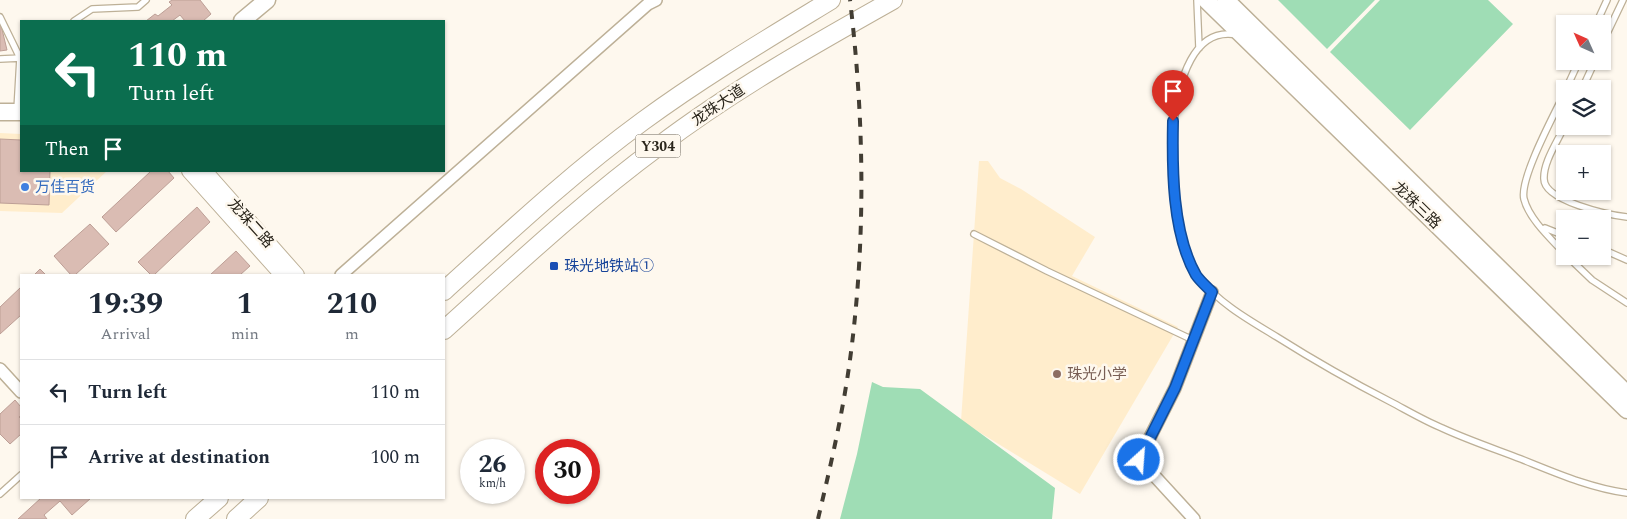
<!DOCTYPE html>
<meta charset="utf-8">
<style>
body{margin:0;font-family:Spectral,"Noto Sans SC",serif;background:#f2f2f3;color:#1f2937;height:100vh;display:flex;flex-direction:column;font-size:19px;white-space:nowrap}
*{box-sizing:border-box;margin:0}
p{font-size:16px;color:#747a83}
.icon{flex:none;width:28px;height:28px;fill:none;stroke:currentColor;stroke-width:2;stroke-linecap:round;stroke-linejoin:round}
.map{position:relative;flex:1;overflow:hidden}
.details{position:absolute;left:20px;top:274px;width:425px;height:225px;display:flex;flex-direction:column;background:#fff;border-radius:0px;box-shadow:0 1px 4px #0004}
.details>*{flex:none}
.top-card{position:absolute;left:20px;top:20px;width:425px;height:152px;border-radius:0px;box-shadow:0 1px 4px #0004;background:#0b6e4f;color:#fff;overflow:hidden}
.needle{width:32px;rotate:315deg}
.controls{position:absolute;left:1556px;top:15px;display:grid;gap:10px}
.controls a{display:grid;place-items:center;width:55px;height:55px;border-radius:0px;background:#fff;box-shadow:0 1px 4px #0004;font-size:25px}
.speed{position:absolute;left:460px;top:439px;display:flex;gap:10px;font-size:25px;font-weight:700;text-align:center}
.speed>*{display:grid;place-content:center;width:65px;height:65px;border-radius:50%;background:#fff;box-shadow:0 1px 4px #0004;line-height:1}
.speed small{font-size:12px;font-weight:400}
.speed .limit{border:8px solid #d22;background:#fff;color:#111}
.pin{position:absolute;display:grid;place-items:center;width:42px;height:42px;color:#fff;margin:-51px -21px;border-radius:50% 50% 50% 0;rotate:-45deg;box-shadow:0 0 5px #0007}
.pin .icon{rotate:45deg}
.me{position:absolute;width:55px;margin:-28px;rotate:26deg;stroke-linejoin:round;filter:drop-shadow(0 0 4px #0008)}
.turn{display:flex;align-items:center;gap:18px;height:105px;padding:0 25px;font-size:22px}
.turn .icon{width:65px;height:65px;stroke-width:2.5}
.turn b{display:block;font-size:35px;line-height:42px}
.then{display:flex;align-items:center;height:48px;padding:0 25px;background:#0003;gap:10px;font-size:19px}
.eta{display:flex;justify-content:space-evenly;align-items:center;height:85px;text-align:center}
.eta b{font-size:30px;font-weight:700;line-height:35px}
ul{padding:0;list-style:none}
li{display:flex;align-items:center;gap:15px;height:65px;padding:0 25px;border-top:1px solid #e0e1e3}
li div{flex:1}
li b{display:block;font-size:19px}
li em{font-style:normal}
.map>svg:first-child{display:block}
.built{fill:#ffedcc}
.green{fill:#9fddb5}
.building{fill:#dabcb3;stroke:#bd9f96}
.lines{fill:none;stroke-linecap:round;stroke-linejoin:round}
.service-casing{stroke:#bdb097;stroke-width:8}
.minor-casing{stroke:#bdb097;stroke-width:14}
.tertiary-casing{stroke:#bdb097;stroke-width:16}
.secondary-casing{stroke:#bdb097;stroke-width:19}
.primary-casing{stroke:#bdb097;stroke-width:20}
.service{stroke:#fff;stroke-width:5.5}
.minor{stroke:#fff;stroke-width:11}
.tertiary{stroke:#fff;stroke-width:14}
.secondary{stroke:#fff;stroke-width:16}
.primary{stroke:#fff;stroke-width:18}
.rail{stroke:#423d33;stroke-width:4;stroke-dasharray:9 9;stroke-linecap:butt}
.route-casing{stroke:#114b97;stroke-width:12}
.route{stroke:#1a73e8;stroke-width:9}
.shop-dot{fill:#3f7fe0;stroke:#fef8ee;stroke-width:2}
.transit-dot{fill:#1a4fb4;stroke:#fef8ee;stroke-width:2}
.education-dot{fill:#8d6e63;stroke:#fef8ee;stroke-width:2}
.labels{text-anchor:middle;stroke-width:5;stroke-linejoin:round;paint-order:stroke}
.shield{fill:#fef8ee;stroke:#6a645a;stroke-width:1}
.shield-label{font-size:14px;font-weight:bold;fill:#2a251b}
.street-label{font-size:15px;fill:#2a251b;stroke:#fef8ee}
.shop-label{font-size:15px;fill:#366cbe;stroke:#fef8ee;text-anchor:start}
.transit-label{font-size:15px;fill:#164399;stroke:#fef8ee;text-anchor:start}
.education-label{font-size:15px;fill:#785e54;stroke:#fef8ee;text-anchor:start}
</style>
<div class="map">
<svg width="1627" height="519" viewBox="0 0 1627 519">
<rect width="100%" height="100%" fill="#fef8ee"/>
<path class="built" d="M 0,133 L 21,134 L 21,171 L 107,171 L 62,213 L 0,211 Z
M 979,161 L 988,161 L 1000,178 L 1021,189 L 1095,237 L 1072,276 L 1178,327 L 1080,494 L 961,421 Z"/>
<path class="green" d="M 1278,0 L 1375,0 L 1327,49 Z
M 1380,0 L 1488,0 L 1513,24 L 1410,130 L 1330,52 Z
M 872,382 L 883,387 L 920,389 L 1055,488 L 1052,519 L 840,519 L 857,454 Z"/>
<path class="building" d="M 172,0 L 200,0 L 211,14 L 203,21 L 185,21 L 180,15 L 172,21 L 146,21 L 155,14 L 158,16 L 172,5 L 169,2 Z
M 0,21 L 7,50 L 0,51 Z
M 0,139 L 21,140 L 21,171 L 50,171 L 49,205 L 0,203 Z
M 151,171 L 168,171 L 174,178 L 116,232 L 102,217 Z
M 197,207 L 210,222 L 154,275 L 151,275 L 138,262 Z
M 90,224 L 109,244 L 75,275 L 71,275 L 54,256 Z
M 236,251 L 250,266 L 240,275 L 210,275 Z
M 40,269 L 46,275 L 34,275 Z
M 21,287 L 21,315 L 0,334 L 0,307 Z
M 15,400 L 21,407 L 21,415 L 19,417 L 21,419 L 21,434 L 10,444 L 0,434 L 0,414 Z
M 41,498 L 91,498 L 72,515 L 60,501 L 44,515 L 47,519 L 18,519 Z"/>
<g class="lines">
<g class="service-casing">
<path id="service" d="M 1197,0 L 1199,48
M 0,17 L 20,58 L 17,110
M 74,21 L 92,9 L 138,7 L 146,0
M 1596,24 L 1607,0
M 1237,35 C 1153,18 1164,237 1198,277 C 1220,304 1249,320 1277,337 C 1315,361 1352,382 1391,402 C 1408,411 1425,421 1442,428 C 1468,440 1495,449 1521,459 C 1556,473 1590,488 1627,493
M 1602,44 L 1623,0
M 0,59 L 21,58
M 1566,89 L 1579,61
M 1582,89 L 1595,61
M 1565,92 C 1555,113 1519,179 1524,199 C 1529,219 1551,239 1565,254
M 1565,125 C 1558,141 1543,162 1544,179 C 1544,201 1609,215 1627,217
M 1545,228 L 1565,236
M 974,234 L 1047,271 L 1193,340
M 1602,249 L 1627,260
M 1567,256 L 1592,280 L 1627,303
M 0,494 L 21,475"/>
</g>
<g class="minor-casing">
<path id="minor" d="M 341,275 L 648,4 L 656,0
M 0,369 L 21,392
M 1194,519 L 1139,459 L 1175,388 L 1212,292"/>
</g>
<g class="tertiary-casing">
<path id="tertiary" d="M 189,171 L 282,275
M 205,171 L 297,275"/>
</g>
<g class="secondary-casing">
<path id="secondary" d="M 1206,0 L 1627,410
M 1226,0 L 1627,394
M 242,21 L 267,0
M 0,112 L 21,112"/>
</g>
<g class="primary-casing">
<path id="primary" d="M 444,291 C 508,233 572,173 643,121 C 703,77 767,39 831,0
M 444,330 C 514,267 583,202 659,146 C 733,90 813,45 893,0
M 195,519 L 219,498
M 236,519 L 259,498"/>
</g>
<use href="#service" class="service"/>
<use href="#minor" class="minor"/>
<use href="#tertiary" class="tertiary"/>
<use href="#secondary" class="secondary"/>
<use href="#primary" class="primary"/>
<path class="rail" d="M 818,519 C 831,464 844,408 851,352 C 866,235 864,117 850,0"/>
</g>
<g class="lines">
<g class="route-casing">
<path id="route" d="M 1139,460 L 1175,388 L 1212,292 C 1207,287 1200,281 1196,275 C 1172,233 1172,168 1173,121"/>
</g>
<use href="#route" class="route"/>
</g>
<circle class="shop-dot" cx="25" cy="187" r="5"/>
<rect class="transit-dot" x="549" y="261" width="10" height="10" rx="2.5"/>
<circle class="education-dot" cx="1057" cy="374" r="5"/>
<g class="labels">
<rect class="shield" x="635.5" y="134.5" width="45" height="23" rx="4"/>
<g class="shield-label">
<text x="658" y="151">Y304</text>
</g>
<g class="street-label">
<text transform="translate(718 105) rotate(-34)" y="5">龙珠大道</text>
<text transform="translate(1417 205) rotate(44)" y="5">龙珠三路</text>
<text transform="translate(251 223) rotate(48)" y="5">龙珠二路</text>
</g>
<g class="shop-label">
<text x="35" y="192">万佳百货</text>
</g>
<g class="transit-label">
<text x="564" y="271">珠光地铁站①</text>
</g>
<g class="education-label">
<text x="1067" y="379">珠光小学</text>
</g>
</g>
</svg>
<div class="controls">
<a><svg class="needle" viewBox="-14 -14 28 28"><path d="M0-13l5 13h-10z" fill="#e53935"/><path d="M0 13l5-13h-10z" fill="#747a83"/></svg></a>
<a><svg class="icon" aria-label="layers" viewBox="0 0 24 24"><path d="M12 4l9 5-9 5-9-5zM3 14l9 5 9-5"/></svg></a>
<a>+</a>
<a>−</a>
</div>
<div class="speed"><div>26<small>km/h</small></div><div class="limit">30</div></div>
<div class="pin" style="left:1173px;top:121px;background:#d93025"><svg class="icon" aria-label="arrive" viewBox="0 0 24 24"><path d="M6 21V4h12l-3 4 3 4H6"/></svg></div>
<svg class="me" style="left:1139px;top:460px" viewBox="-20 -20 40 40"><circle r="17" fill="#1a73e8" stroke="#fff" stroke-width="3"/><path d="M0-11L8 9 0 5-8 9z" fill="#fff"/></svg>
<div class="top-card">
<div class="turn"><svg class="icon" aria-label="left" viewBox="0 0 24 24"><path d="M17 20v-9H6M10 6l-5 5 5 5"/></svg><div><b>110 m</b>Turn left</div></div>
<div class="then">Then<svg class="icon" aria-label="arrive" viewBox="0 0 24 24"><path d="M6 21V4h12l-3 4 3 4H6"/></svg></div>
</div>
<section class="details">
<div class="eta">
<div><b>19:39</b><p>Arrival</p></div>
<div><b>1</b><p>min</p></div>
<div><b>210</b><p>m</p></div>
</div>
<ul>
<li><svg class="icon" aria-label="left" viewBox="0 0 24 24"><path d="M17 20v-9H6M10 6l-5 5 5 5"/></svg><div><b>Turn left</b></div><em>110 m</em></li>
<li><svg class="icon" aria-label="arrive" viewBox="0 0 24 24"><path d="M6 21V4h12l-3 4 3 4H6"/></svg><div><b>Arrive at destination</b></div><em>100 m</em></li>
</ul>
</section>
</div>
